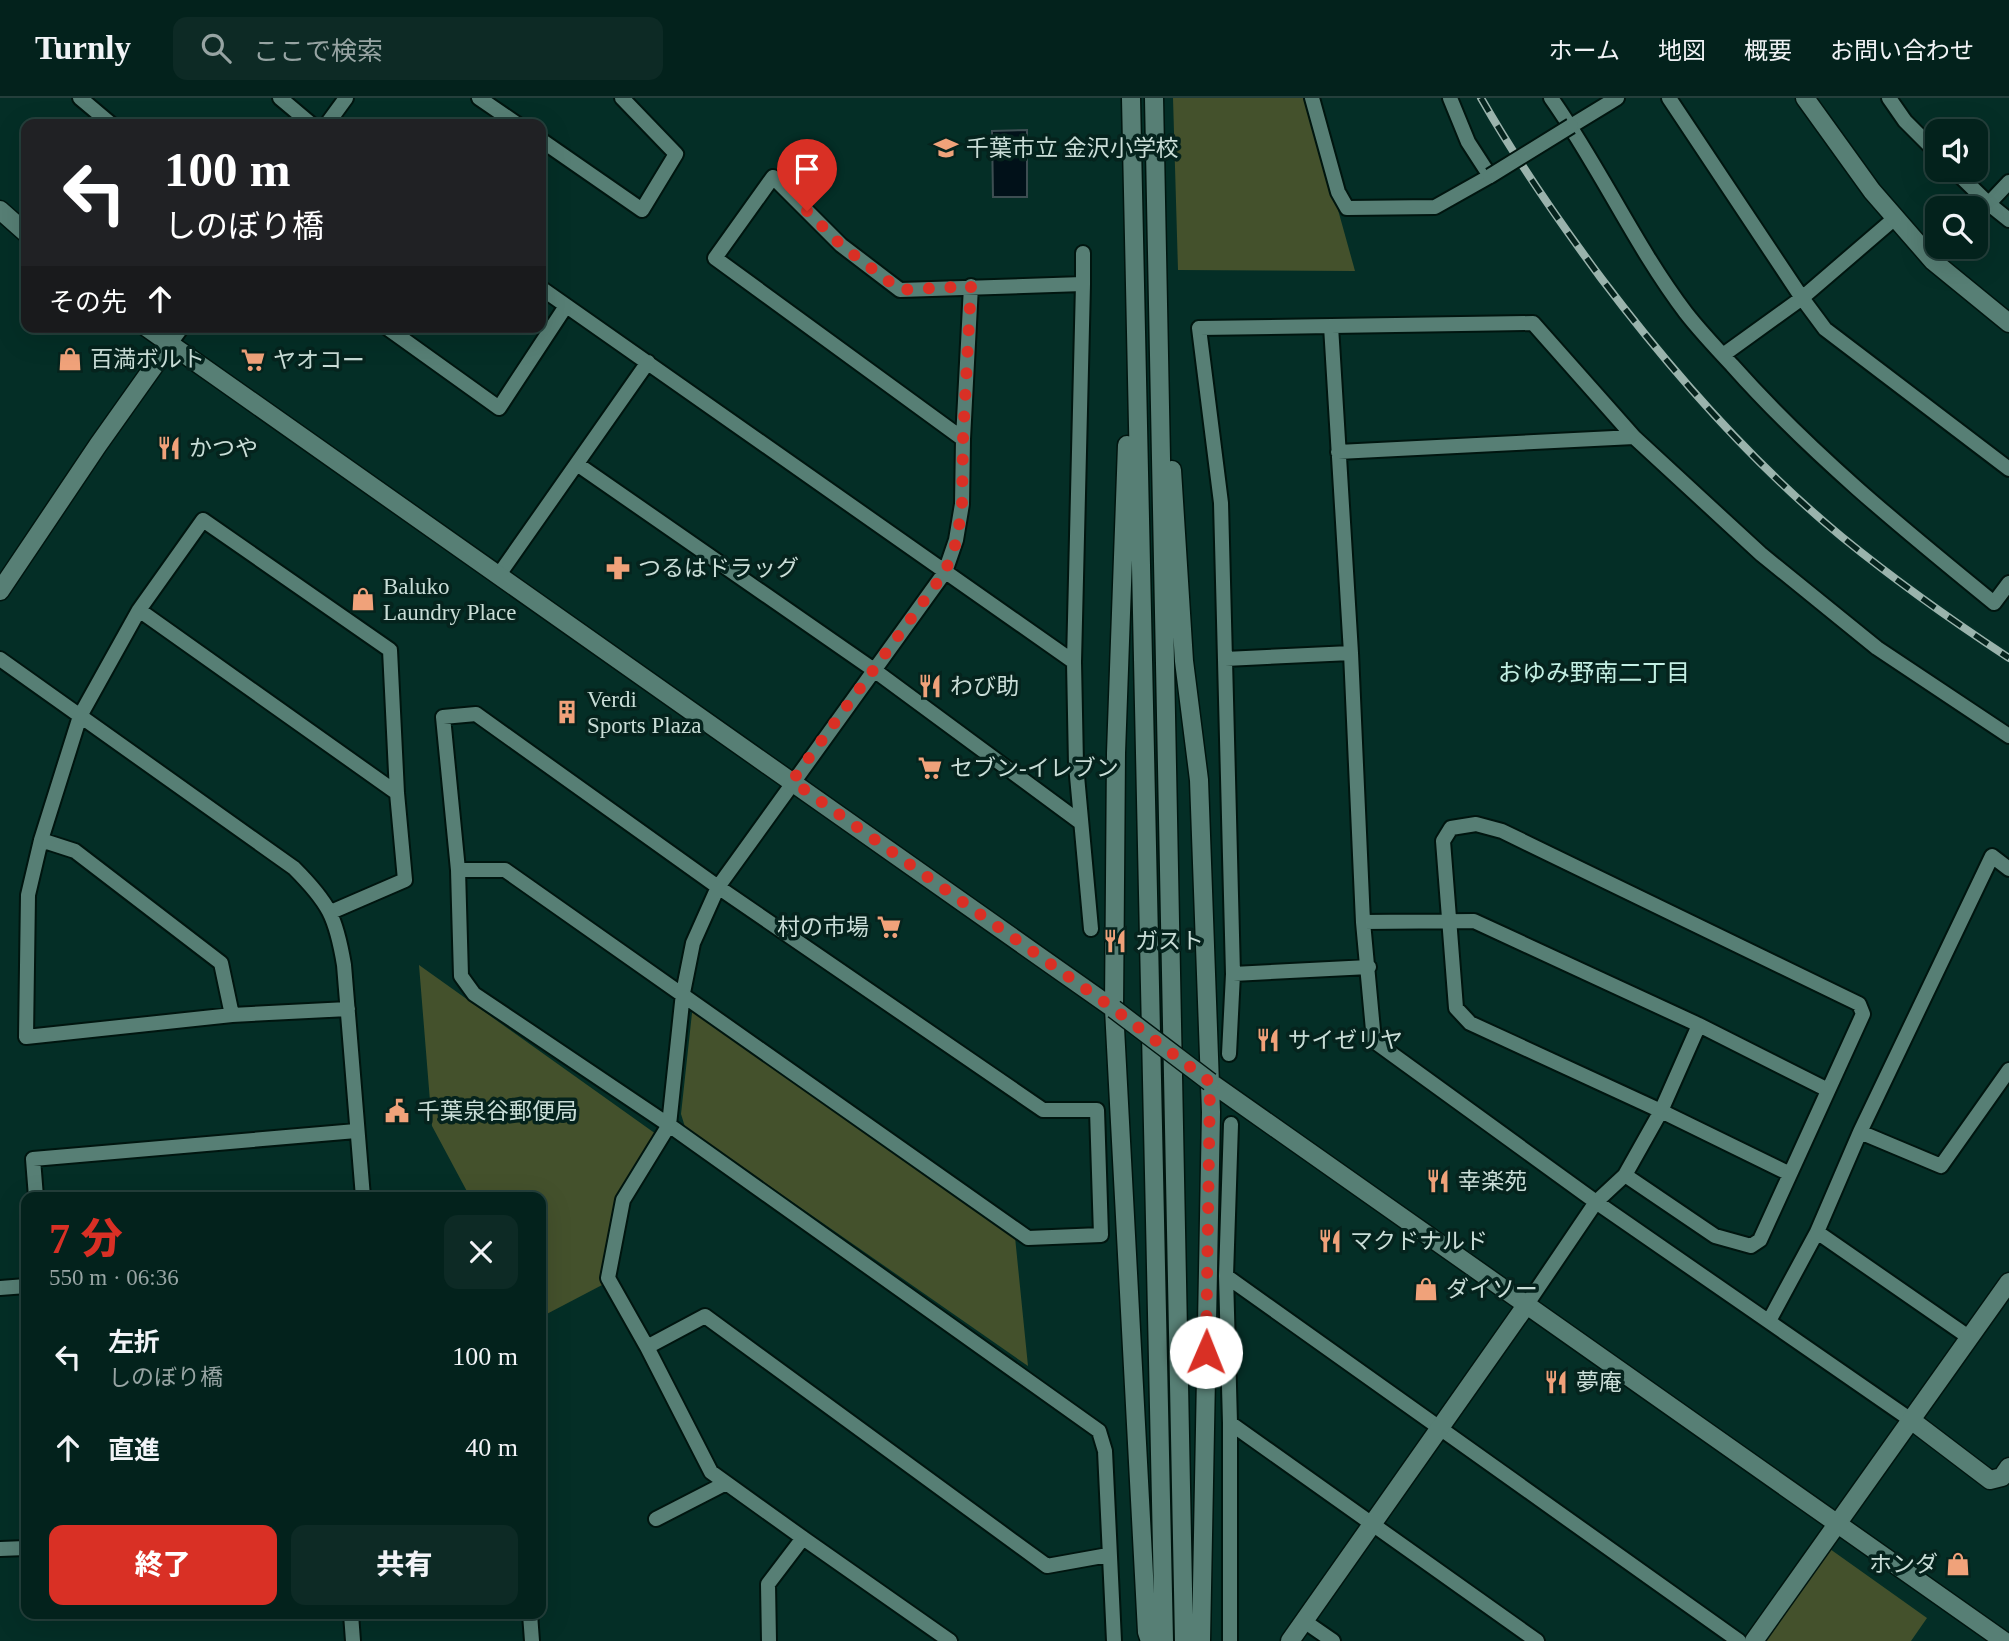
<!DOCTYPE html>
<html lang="ja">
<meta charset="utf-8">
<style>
body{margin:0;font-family:"Times New Roman","Noto Sans JP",serif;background:#0d2a25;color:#f1f3f6;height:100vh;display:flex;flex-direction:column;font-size:26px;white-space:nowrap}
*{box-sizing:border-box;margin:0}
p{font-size:23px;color:#97a4a3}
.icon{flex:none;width:38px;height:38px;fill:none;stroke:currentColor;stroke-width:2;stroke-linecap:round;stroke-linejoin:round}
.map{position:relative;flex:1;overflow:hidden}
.drawer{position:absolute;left:21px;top:1094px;width:525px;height:427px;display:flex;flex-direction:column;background:#03221c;border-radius:14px;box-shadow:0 7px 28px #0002,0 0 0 2px #243f3b}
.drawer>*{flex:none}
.banner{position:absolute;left:21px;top:21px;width:525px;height:214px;border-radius:14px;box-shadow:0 7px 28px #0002,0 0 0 2px #243f3b;background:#202124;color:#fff;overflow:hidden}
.controls{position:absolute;left:1925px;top:21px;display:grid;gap:14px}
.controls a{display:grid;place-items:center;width:63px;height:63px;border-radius:14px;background:#03221c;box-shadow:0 7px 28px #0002,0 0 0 2px #243f3b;font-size:35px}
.pin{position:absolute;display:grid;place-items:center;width:60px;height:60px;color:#fff;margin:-72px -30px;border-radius:50% 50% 50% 0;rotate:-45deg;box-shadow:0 0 7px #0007}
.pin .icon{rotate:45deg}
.me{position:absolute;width:77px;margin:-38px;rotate:1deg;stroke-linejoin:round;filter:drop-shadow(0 0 5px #0008)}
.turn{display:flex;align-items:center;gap:24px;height:147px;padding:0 28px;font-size:32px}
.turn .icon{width:91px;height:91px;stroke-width:2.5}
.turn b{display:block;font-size:49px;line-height:60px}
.then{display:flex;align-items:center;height:66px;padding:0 28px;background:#0003;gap:14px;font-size:26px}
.round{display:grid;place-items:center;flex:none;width:74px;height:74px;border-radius:14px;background:#0d2a25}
.summary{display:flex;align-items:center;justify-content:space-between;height:119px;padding:0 28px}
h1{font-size:42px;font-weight:800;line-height:52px;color:#d93025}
.primary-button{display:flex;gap:14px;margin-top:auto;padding:14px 28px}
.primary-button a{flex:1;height:80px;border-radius:14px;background:#d93025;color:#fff;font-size:28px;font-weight:800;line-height:80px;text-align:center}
.primary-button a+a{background:#0d2a25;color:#f1f3f6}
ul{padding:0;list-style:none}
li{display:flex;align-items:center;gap:21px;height:91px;padding:0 28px}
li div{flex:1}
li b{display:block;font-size:26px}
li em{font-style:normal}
header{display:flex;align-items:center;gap:42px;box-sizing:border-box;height:98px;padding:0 35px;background:#03221c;border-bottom:2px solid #243f3b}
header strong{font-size:33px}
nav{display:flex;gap:38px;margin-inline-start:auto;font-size:24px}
.search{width:490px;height:63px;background:#0d2a25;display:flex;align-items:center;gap:18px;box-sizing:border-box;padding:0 24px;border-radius:14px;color:#97a4a3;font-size:26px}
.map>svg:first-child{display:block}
.green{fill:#44512c}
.water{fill:#011119;stroke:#3d4e52;stroke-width:2}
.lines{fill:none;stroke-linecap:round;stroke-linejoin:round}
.minor-casing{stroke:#00150f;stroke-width:18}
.tertiary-casing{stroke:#00150f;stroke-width:21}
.minor{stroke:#577f75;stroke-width:14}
.tertiary{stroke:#577f75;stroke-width:18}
.rail-casing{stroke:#9ab3ac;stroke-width:8}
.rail{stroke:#05231d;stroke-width:5;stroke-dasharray:16;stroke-linecap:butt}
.minor-bridge-casing{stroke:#00150f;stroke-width:18;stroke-linecap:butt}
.tertiary-bridge-casing{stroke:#00150f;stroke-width:21;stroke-linecap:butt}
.minor-bridge{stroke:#577f75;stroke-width:14}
.tertiary-bridge{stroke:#577f75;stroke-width:18}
.route{stroke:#d93025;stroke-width:12;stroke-dasharray:0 21.6}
.labels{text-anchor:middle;stroke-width:7;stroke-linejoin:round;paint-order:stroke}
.poi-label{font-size:23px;fill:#c9ddd7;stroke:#05231d;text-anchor:start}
.neighbourhood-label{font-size:24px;fill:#c3efe3;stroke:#05231d}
</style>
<header>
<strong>Turnly</strong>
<div class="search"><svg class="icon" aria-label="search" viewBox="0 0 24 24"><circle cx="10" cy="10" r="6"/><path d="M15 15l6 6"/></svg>ここで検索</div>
<nav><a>ホーム</a><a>地図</a><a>概要</a><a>お問い合わせ</a></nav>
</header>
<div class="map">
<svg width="2009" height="1543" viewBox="0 0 2009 1543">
<rect width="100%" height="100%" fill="#042e26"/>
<path class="green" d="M 1173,0 L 1307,0 L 1355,173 L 1178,172 Z
M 419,867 L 656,1036 L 623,1087 L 604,1186 L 541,1219 L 541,1099 L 470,1099 L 432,1028 Z
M 693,906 L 1015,1139 L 1028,1268 L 685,1029 L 681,1016 Z
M 1830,1451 L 1927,1520 L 1911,1543 L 1763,1543 Z"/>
<path class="water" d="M 1027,32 L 1027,99 L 993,99 L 992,33 Z"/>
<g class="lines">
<g class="minor-casing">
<path id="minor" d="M 80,0 L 111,26
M 280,0 L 311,26
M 479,0 L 517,26
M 1312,0 L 1338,94 L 1347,110 L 1435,109 L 1490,78 L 1468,44 L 1450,0
M 1551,0 C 1600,69 1635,148 1686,215 C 1700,233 1716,250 1732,267 C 1811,356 1902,430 1994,505 L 2009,485
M 1669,0 L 1802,200 L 1825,231 L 2009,371
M 1889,0 L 1905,23 L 1937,55
M 327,26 L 346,0
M 1571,28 L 1617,0
M 541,42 L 642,112 L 676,56 L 622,0
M 1954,72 L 1989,106 L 2009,122
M 1976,119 L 2009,84
M 1933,163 L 1946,149
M 1083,186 L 1083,155
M 971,188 L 963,341 L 962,406 L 956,442 L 945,474 L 718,789 L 693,845 L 683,895 L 669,1027 L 1099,1333 L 1105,1353 L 1114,1543
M 541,190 L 1074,564
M 1331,228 L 1533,225 L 1634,339 L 1761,456 L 1877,550 L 2009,638
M 386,229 L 499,310 L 566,208
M 169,247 L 182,229
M 1723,257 L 1802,200 L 1895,120
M 963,341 L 715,160 L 773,79 L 841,147 L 900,192 L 1083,186 L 1074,564 L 1076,667 L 1091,831
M 1338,354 L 1634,339
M 577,366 L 874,572 L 1080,724
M 498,478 L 648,264
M 139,512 L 397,695
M 0,561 L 294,770 C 329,805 336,819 344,867 L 363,1099
M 1225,561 L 1351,555
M 41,742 L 75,753 L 221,865 L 232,917 L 26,939 L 28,797 L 41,742 L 80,618 L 139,512 L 203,422 L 390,552 L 397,695 L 405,782 L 331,814
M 458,772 L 505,772 L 1028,1140 L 1101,1137 L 1097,1012 L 1043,1012 L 718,789 L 476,616 L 443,619 L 458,772 L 461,878 L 474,896 L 669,1027 L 623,1102 L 608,1180 L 647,1249 L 711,1374 L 803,1440
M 1363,824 L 1474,823 L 1699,927
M 1233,876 L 1369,869
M 232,917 L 348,911
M 1229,956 L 1233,876 L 1221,405 L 1199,230 L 1331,228 L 1351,555 L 1363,824 L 1374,943 L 1596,1104 L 1911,1322
M 1860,1034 L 1941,1068 L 2009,972
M 1625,1077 L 1715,1138 L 1751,1148 L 1760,1142 L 1863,916 L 1859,906 L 1502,733 L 1476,726 L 1451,730 L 1443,743 L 1456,910 L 1470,925 L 1661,1013 L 1790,1076
M 36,1099 L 33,1061 L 356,1033
M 1817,1134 L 1970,1240
M 1226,1178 L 1739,1543
M 0,1190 L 26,1188
M 1527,1206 L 1596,1104 L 1625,1077 L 1661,1013 L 1699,927 L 1828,992
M 1769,1223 L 1817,1134 L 1860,1034 L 1992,758 L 2009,771
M 647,1249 L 705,1218 L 1047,1468 L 1108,1457
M 1230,1325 L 1537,1543
M 656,1421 L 726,1385
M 0,1451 L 26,1450
M 351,1516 L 353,1543
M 530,1516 L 532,1543
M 1304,1523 L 1333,1543
M 769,1543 L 768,1486 L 803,1440 L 950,1543
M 1230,1543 L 1230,1325 L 1226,1178 L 1231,1026"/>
</g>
<g class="tertiary-casing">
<path id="tertiary" d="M 1131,0 L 1164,1543
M 1154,0 L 1184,1543
M 1805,0 L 1872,93 L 1933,163 L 2009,225
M 0,112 L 26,135
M 146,229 L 1114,911
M 1127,347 L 1116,655 L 1114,911 L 1147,1534 L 1150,1543
M 1172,372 L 1184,563 L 1199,682 L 1211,1014 L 1201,1543
M 0,493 L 98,347 L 169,247
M 1210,984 L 2004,1543
M 1911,1322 L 1990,1382 L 2002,1379 L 2009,1369
M 1290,1543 L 1527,1206
M 1754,1543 L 2009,1184"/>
</g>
<use href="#minor" class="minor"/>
<use href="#tertiary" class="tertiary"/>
<g class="rail-casing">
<path id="rail" d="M 1481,0 C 1517,63 1558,122 1601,180 C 1672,274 1751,364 1842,439 C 1896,483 1951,522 2009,560"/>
</g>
<use href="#rail" class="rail"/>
<g class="minor-bridge-casing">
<path id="minor-bridge" d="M 1490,78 L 1571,28"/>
</g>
<g class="tertiary-bridge-casing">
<path id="tertiary-bridge" d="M 1114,911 L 1210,984"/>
</g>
<use href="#minor-bridge" class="minor-bridge"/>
<use href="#tertiary-bridge" class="tertiary-bridge"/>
</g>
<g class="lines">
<path class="route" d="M 807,113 L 841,147 L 900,192 L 971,188 L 963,341 L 962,406 L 957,442 L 945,474 L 792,683 L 1114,911 L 1210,984 L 1206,1254"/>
</g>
<defs>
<g id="school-bare" transform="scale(1.89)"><path d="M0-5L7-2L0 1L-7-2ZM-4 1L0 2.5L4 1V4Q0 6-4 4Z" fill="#f0a27a" stroke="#05231d" stroke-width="2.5" paint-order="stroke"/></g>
<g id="shop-bare" transform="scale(1.89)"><path d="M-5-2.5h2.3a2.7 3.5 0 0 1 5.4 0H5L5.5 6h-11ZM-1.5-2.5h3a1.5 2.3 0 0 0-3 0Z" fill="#f0a27a" stroke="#05231d" stroke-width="2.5" paint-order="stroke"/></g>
<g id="supermarket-bare" transform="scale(1.89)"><path d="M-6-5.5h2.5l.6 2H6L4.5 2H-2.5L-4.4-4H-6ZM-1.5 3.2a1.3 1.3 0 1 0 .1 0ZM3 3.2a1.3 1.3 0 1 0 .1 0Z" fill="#f0a27a" stroke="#05231d" stroke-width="2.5" paint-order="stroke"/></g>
<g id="restaurant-bare" transform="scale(1.89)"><path d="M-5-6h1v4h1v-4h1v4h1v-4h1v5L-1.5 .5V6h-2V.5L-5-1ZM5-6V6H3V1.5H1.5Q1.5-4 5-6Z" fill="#f0a27a" stroke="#05231d" stroke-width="2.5" paint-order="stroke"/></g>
<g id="pharmacy-bare" transform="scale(1.89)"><path d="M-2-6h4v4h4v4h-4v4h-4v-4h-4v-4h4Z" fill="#f0a27a" stroke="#05231d" stroke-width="2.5" paint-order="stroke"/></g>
<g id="building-bare" transform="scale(1.89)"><path d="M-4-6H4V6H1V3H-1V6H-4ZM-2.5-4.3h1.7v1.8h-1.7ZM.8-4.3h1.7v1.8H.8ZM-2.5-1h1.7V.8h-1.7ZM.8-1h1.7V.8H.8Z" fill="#f0a27a" stroke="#05231d" stroke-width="2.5" paint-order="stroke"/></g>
<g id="civic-bare" transform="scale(1.89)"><path d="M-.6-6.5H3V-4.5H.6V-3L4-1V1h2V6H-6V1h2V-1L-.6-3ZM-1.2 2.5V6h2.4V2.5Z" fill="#f0a27a" stroke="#05231d" stroke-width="2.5" paint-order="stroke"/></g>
</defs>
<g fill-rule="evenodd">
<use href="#school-bare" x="946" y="50"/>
<use href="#shop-bare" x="70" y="261"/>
<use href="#supermarket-bare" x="253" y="262"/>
<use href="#restaurant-bare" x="169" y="350"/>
<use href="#pharmacy-bare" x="618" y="470"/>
<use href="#shop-bare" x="363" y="501"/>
<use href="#restaurant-bare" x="930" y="588"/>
<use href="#building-bare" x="567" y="614"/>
<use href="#supermarket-bare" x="930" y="670"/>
<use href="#supermarket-bare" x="889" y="829"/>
<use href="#restaurant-bare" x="1115" y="843"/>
<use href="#restaurant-bare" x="1268" y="942"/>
<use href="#civic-bare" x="397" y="1013"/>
<use href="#restaurant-bare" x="1438" y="1083"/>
<use href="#restaurant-bare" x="1330" y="1143"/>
<use href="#shop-bare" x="1426" y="1191"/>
<use href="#restaurant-bare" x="1556" y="1284"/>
<use href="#shop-bare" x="1958" y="1466"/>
</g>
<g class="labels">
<g class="poi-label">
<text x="966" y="58">千葉市立 金沢小学校</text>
<text x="90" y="269">百満ボルト</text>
<text x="273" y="270">ヤオコー</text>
<text x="189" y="358">かつや</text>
<text x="638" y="478">つるはドラッグ</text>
<text x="383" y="496">Baluko<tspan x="383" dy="26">Laundry Place</tspan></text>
<text x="950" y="596">わび助</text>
<text x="587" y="609">Verdi<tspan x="587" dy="26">Sports Plaza</tspan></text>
<text x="950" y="678">セブン-イレブン</text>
<text x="869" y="837" text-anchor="end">村の市場</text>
<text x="1135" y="851">ガスト</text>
<text x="1288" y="950">サイゼリヤ</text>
<text x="417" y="1021">千葉泉谷郵便局</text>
<text x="1458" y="1091">幸楽苑</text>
<text x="1350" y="1151">マクドナルド</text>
<text x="1446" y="1199">ダイソー</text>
<text x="1576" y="1292">夢庵</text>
<text x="1938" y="1474" text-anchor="end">ホンダ</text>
</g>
<g class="neighbourhood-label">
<text x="1594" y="583">おゆみ野南二丁目</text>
</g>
</g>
</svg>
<div class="controls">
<a><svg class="icon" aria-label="sound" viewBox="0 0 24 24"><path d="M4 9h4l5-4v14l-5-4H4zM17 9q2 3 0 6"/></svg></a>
<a><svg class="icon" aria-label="search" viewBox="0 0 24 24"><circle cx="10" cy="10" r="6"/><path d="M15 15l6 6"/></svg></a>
</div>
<div class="pin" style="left:807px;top:113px;background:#d93025"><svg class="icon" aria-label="arrive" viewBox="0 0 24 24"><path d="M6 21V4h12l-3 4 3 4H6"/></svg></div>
<svg class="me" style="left:1206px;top:1254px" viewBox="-20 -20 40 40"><circle r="19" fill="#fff"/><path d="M0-13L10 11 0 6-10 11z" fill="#d93025"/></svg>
<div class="banner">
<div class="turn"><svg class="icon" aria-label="left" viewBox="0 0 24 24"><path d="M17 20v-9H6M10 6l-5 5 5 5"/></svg><div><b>100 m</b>しのぼり橋</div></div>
<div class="then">その先<svg class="icon" aria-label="ahead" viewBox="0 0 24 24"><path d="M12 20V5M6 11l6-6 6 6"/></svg></div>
</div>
<section class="drawer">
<div class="summary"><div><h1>7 分</h1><p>550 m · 06:36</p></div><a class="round"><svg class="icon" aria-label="close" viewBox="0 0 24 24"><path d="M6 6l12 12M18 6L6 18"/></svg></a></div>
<ul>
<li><svg class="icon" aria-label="left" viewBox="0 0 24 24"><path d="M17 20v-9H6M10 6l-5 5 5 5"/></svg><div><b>左折</b><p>しのぼり橋</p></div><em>100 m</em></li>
<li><svg class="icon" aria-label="ahead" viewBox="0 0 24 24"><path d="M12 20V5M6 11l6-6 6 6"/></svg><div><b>直進</b></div><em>40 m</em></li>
</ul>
<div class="primary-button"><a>終了</a><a>共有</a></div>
</section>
</div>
